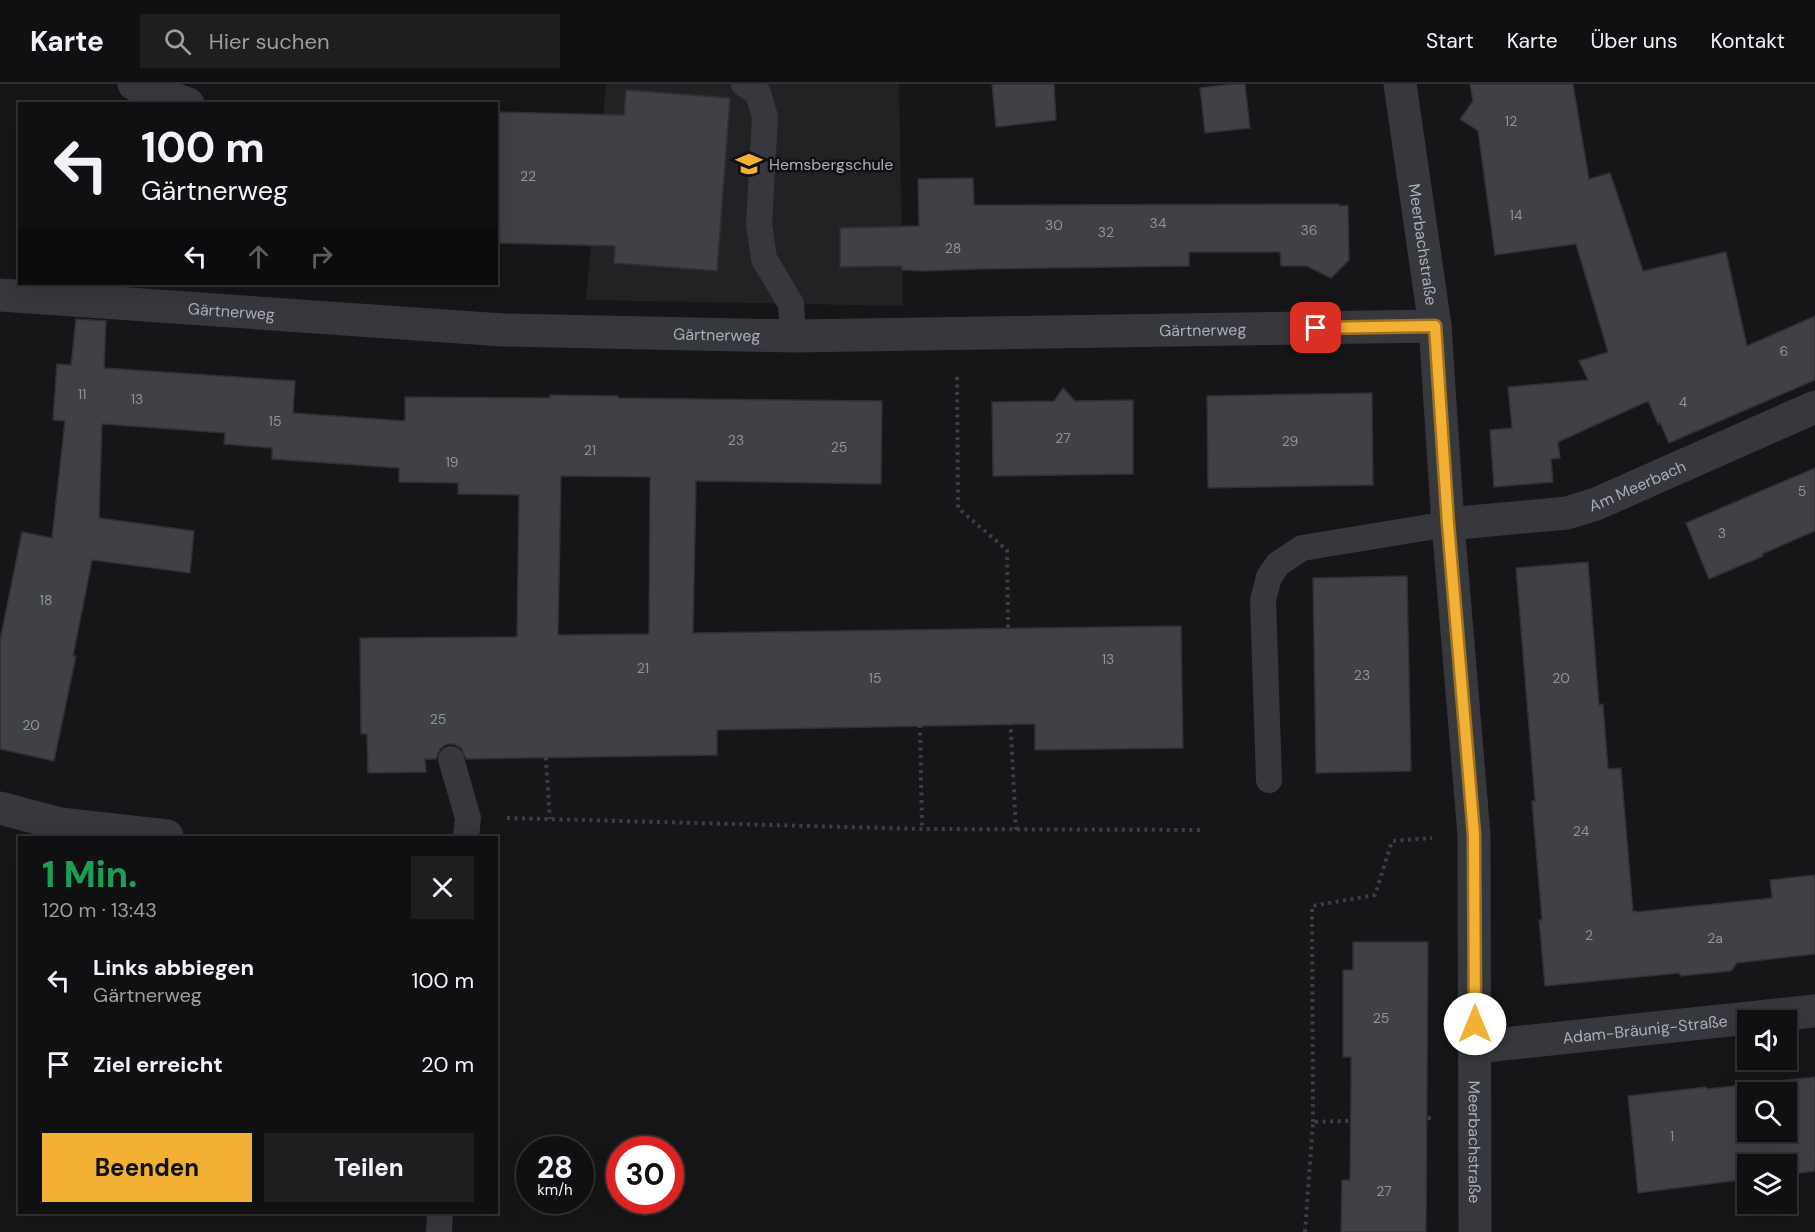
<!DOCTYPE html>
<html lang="de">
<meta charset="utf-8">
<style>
body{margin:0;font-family:"DM Sans",sans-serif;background:#1e1e20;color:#f1f3f6;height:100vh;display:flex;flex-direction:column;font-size:22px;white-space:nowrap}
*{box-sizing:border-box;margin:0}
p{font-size:20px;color:#9c9d9f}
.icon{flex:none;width:33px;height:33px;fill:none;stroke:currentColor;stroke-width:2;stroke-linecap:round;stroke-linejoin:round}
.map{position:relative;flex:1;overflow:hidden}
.panel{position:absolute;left:18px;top:752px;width:480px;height:378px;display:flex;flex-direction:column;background:#101012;border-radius:0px;box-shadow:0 6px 24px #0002,0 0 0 2px #303032}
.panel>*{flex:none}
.guide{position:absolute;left:18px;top:18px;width:480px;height:183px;border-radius:0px;box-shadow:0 6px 24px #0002,0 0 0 2px #303032;background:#101012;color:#f1f3f6;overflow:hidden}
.tools{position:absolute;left:1737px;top:926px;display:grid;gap:12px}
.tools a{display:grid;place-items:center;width:60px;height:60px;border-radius:0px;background:#101012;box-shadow:0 6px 24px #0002,0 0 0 2px #303032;font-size:30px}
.speed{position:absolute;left:516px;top:1052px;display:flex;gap:12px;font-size:30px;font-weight:700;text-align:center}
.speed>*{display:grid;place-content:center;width:78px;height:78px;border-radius:50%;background:#101012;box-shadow:0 6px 24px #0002,0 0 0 2px #303032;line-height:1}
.speed small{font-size:15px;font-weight:400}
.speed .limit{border:9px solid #d22;background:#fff;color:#111}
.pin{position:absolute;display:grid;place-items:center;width:51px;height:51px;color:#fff;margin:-26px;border-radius:12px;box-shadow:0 3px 9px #0006}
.me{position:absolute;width:66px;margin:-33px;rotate:0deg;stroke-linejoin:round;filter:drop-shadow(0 0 4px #0008)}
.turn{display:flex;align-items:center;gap:21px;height:126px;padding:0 24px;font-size:27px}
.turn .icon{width:78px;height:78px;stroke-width:2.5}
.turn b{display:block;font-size:42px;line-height:51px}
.lanes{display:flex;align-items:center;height:57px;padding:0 24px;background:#0003;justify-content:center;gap:30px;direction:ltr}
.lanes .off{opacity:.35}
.round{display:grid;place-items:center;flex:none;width:63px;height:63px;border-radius:0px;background:#1e1e20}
.headline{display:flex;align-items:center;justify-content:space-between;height:102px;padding:0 24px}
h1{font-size:36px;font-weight:800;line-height:45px;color:#1e9e55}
.cta{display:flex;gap:12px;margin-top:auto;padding:12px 24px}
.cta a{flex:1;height:69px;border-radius:0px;background:#f2b134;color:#111;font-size:24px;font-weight:800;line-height:69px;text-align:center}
.cta a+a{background:#1e1e20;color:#f1f3f6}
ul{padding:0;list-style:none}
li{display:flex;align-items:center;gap:18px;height:84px;padding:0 24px}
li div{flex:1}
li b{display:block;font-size:22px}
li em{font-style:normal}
header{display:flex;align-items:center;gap:36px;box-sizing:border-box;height:84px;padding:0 30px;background:#101012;border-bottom:2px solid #303032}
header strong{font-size:28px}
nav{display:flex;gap:33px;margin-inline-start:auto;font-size:21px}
.search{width:420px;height:54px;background:#1e1e20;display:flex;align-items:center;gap:15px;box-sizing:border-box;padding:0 21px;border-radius:0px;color:#9c9d9f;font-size:22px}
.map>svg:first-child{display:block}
.built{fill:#222225}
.building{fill:#404145;stroke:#303034;stroke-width:1.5;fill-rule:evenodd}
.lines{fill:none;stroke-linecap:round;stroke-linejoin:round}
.path{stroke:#3d3f44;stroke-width:4;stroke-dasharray:3 4.5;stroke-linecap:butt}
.lane{stroke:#37383d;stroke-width:26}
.street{stroke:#37383d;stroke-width:33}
.route-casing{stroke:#9d7322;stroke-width:15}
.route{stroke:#f2b134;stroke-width:10}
.labels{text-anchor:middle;stroke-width:5;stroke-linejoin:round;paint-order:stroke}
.number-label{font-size:14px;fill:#8e929b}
.poi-label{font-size:16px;fill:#a8adb8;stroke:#111113;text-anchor:start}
.street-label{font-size:16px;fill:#a8adb8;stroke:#111113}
</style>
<header>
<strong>Karte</strong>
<div class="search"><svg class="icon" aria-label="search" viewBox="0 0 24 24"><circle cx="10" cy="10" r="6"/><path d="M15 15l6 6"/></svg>Hier suchen</div>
<nav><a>Start</a><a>Karte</a><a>Über uns</a><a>Kontakt</a></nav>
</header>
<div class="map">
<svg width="1815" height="1148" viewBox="0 0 1815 1148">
<rect width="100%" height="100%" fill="#161618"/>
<path class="built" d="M 606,0 L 899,0 L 903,222 L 586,216 Z"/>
<path class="building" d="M 992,0 L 1054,0 L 1056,36 L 996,43 Z
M 1233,0 L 1245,0 L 1250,44 L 1205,49 L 1200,4 Z
M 1470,0 L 1573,0 L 1589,95 L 1610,89 L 1643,187 L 1726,168 L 1747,262 L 1815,232 L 1815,296 L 1669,359 L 1660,339 L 1658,340 L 1648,317 L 1558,358 L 1560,374 L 1551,375 L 1553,398 L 1494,403 L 1490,346 L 1512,344 L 1508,303 L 1588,296 L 1579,277 L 1608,268 L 1576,160 L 1495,171 L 1478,47 L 1460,35 L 1473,17 Z
M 626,6 L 730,14 L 717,187 L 614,179 L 615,162 L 496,159 L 496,28 L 624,31 Z
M 973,94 L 974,121 L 1339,120 L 1339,122 L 1348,121 L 1349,176 L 1331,194 L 1307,182 L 1281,182 L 1280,168 L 1189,168 L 1189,182 L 981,185 L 925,187 L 902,186 L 902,182 L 840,183 L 840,144 L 919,142 L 918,95 Z
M 76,235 L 106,237 L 104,284 L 295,297 L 293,329 L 405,337 L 405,313 L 550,314 L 550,311 L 618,312 L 618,314 L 882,317 L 881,400 L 696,397 L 693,549 L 1181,542 L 1183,664 L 1035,666 L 1035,640 L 717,646 L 717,671 L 466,675 L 461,664 L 454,660 L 447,660 L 440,665 L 436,675 L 425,675 L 426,688 L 368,689 L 367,650 L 361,650 L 360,554 L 517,553 L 519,411 L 458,410 L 458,399 L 399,398 L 399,384 L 272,375 L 272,364 L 224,360 L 225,349 L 102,340 L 99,434 L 194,447 L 190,489 L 92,476 L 73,572 L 76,572 L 54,677 L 0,665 L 0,556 L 22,448 L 52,454 L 65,337 L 53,336 L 57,280 L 71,281 ZM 561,392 L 650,393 L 649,550 L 558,551 Z
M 1063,304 L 1075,317 L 1133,316 L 1133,390 L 993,392 L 992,318 L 1054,317 Z
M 1372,309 L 1373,401 L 1208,404 L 1207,312 Z
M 1815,384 L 1815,447 L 1762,470 L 1763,472 L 1709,495 L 1686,439 Z
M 1588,478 L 1599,621 L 1603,620 L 1608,685 L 1621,684 L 1633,827 L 1636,827 L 1636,828 L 1772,814 L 1770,796 L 1815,791 L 1815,870 L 1737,879 L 1731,887 L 1680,892 L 1680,889 L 1545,902 L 1539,836 L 1542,836 L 1532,717 L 1535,717 L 1516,484 Z
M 1407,492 L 1411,687 L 1316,689 L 1313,494 Z
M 1353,858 L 1428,858 L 1426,1148 L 1341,1148 L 1342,1096 L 1350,1096 L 1351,1002 L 1351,973 L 1343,973 L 1343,886 L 1353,886 Z
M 1815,993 L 1815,1087 L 1786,1091 L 1786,1080 L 1748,1080 L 1748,1095 L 1638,1109 L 1628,1012 L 1706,1003 L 1707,1005 ZM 1748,1008 L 1786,1008 L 1786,1047 L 1748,1047 Z"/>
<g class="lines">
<path class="path" d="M 957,293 L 958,424 L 1007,466 L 1009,608 L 1016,747
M 1009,608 L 1035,605
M 542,618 L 571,616
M 515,619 L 542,618 L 550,735
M 920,641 L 922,745
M 507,734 L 922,745 L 1201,746
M 1313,1038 L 1312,822 L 1375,811 L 1392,757 L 1432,754
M 1305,1148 L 1313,1038 L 1432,1034"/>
<path class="lane" d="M 744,0 L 758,9 L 765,33 L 759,140 L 764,175 L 791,220 L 793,252
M 451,675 L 468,734 L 466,753
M 1269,696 L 1263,516 L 1269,493 L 1278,480 L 1302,464 L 1448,440
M 439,1148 L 440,1128"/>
<g class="street">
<path d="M 134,0 L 188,20"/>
<path id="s1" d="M 1400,0 L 1435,242 L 1448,440 L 1474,751 L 1475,1148"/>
<path id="s2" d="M 0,211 L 503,246 L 793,252 L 1435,242"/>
<path id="s3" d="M 1448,440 L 1567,429 L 1596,420 L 1815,323"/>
<path d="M 0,724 L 60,740 L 167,752"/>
<path id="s4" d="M 1475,963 L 1815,927"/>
</g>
</g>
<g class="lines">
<g class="route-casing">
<path id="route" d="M 1316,244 L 1435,242 L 1448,440 L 1474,751 L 1475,940"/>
</g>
<use href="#route" class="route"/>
</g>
<defs>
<g id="school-bare" transform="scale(2.07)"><path d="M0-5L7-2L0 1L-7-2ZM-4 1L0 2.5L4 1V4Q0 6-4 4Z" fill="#f2b134" stroke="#111113" stroke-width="2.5" paint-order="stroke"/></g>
</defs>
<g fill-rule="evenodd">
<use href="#school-bare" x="749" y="80"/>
</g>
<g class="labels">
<g class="number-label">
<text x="1511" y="42">12</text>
<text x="528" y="97">22</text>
<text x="1516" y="136">14</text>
<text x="1158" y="144">34</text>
<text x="1054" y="146">30</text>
<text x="1309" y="151">36</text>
<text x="1106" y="153">32</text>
<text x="953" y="169">28</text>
<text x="1784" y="272">6</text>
<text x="82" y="315">11</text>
<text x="137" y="320">13</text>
<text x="1683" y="323">4</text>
<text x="275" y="342">15</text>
<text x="1063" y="359">27</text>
<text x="736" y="361">23</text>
<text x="1290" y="362">29</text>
<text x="839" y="368">25</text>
<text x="590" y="371">21</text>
<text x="452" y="383">19</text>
<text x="1802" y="412">5</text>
<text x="1722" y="454">3</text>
<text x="46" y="521">18</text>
<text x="1108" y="580">13</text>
<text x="643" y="589">21</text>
<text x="1362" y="596">23</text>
<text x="875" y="599">15</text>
<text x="1561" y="599">20</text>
<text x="438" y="640">25</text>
<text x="31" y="646">20</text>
<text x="1581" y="752">24</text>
<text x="1589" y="856">2</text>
<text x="1715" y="859">2a</text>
<text x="1381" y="939">25</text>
<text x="1672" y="1057">1</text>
<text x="1384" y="1112">27</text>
</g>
<g class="poi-label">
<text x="769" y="86">Hemsbergschule</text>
</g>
<g class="street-label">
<text dy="6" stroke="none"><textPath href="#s1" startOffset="162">Meerbachstraße</textPath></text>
<text dy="6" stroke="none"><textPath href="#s2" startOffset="232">Gärtnerweg</textPath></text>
<text dy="6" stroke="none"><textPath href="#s2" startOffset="1204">Gärtnerweg</textPath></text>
<text dy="6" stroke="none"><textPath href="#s2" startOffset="718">Gärtnerweg</textPath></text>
<text dy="6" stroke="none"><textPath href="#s3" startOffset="195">Am Meerbach</textPath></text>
<text dy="6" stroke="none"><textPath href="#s4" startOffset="171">Adam-Bräunig-Straße</textPath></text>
<text dy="6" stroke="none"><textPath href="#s1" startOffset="1062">Meerbachstraße</textPath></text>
</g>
</g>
</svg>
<div class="tools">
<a><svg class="icon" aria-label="sound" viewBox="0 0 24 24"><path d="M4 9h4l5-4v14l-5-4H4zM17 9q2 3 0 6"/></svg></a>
<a><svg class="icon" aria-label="search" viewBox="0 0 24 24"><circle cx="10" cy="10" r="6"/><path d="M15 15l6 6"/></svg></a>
<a><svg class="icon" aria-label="layers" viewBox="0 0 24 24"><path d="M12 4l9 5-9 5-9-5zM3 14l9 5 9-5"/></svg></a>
</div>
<div class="speed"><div>28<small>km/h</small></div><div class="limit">30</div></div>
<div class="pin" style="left:1316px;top:244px;background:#d93025"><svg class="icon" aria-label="arrive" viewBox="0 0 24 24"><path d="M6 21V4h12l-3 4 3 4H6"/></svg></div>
<svg class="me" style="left:1475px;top:940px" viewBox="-20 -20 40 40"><circle r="19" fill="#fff"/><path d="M0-13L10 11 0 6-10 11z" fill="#f2b134"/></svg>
<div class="guide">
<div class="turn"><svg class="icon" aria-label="left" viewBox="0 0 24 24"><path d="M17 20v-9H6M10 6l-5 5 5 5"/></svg><div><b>100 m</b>Gärtnerweg</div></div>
<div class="lanes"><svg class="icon" aria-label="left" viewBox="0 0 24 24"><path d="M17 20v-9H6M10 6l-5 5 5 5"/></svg><svg class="icon off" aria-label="ahead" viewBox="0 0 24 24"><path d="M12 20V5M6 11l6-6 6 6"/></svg><svg class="icon off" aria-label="right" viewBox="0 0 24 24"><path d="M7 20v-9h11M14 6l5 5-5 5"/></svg></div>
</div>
<section class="panel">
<div class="headline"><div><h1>1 Min.</h1><p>120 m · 13:43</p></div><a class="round"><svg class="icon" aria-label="close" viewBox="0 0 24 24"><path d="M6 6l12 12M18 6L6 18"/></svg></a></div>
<ul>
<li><svg class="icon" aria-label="left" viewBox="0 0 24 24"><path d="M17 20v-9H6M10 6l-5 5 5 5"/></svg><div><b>Links abbiegen</b><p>Gärtnerweg</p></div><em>100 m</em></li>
<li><svg class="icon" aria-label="arrive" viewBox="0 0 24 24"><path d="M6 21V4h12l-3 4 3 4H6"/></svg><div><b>Ziel erreicht</b></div><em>20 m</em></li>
</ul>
<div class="cta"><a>Beenden</a><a>Teilen</a></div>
</section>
</div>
